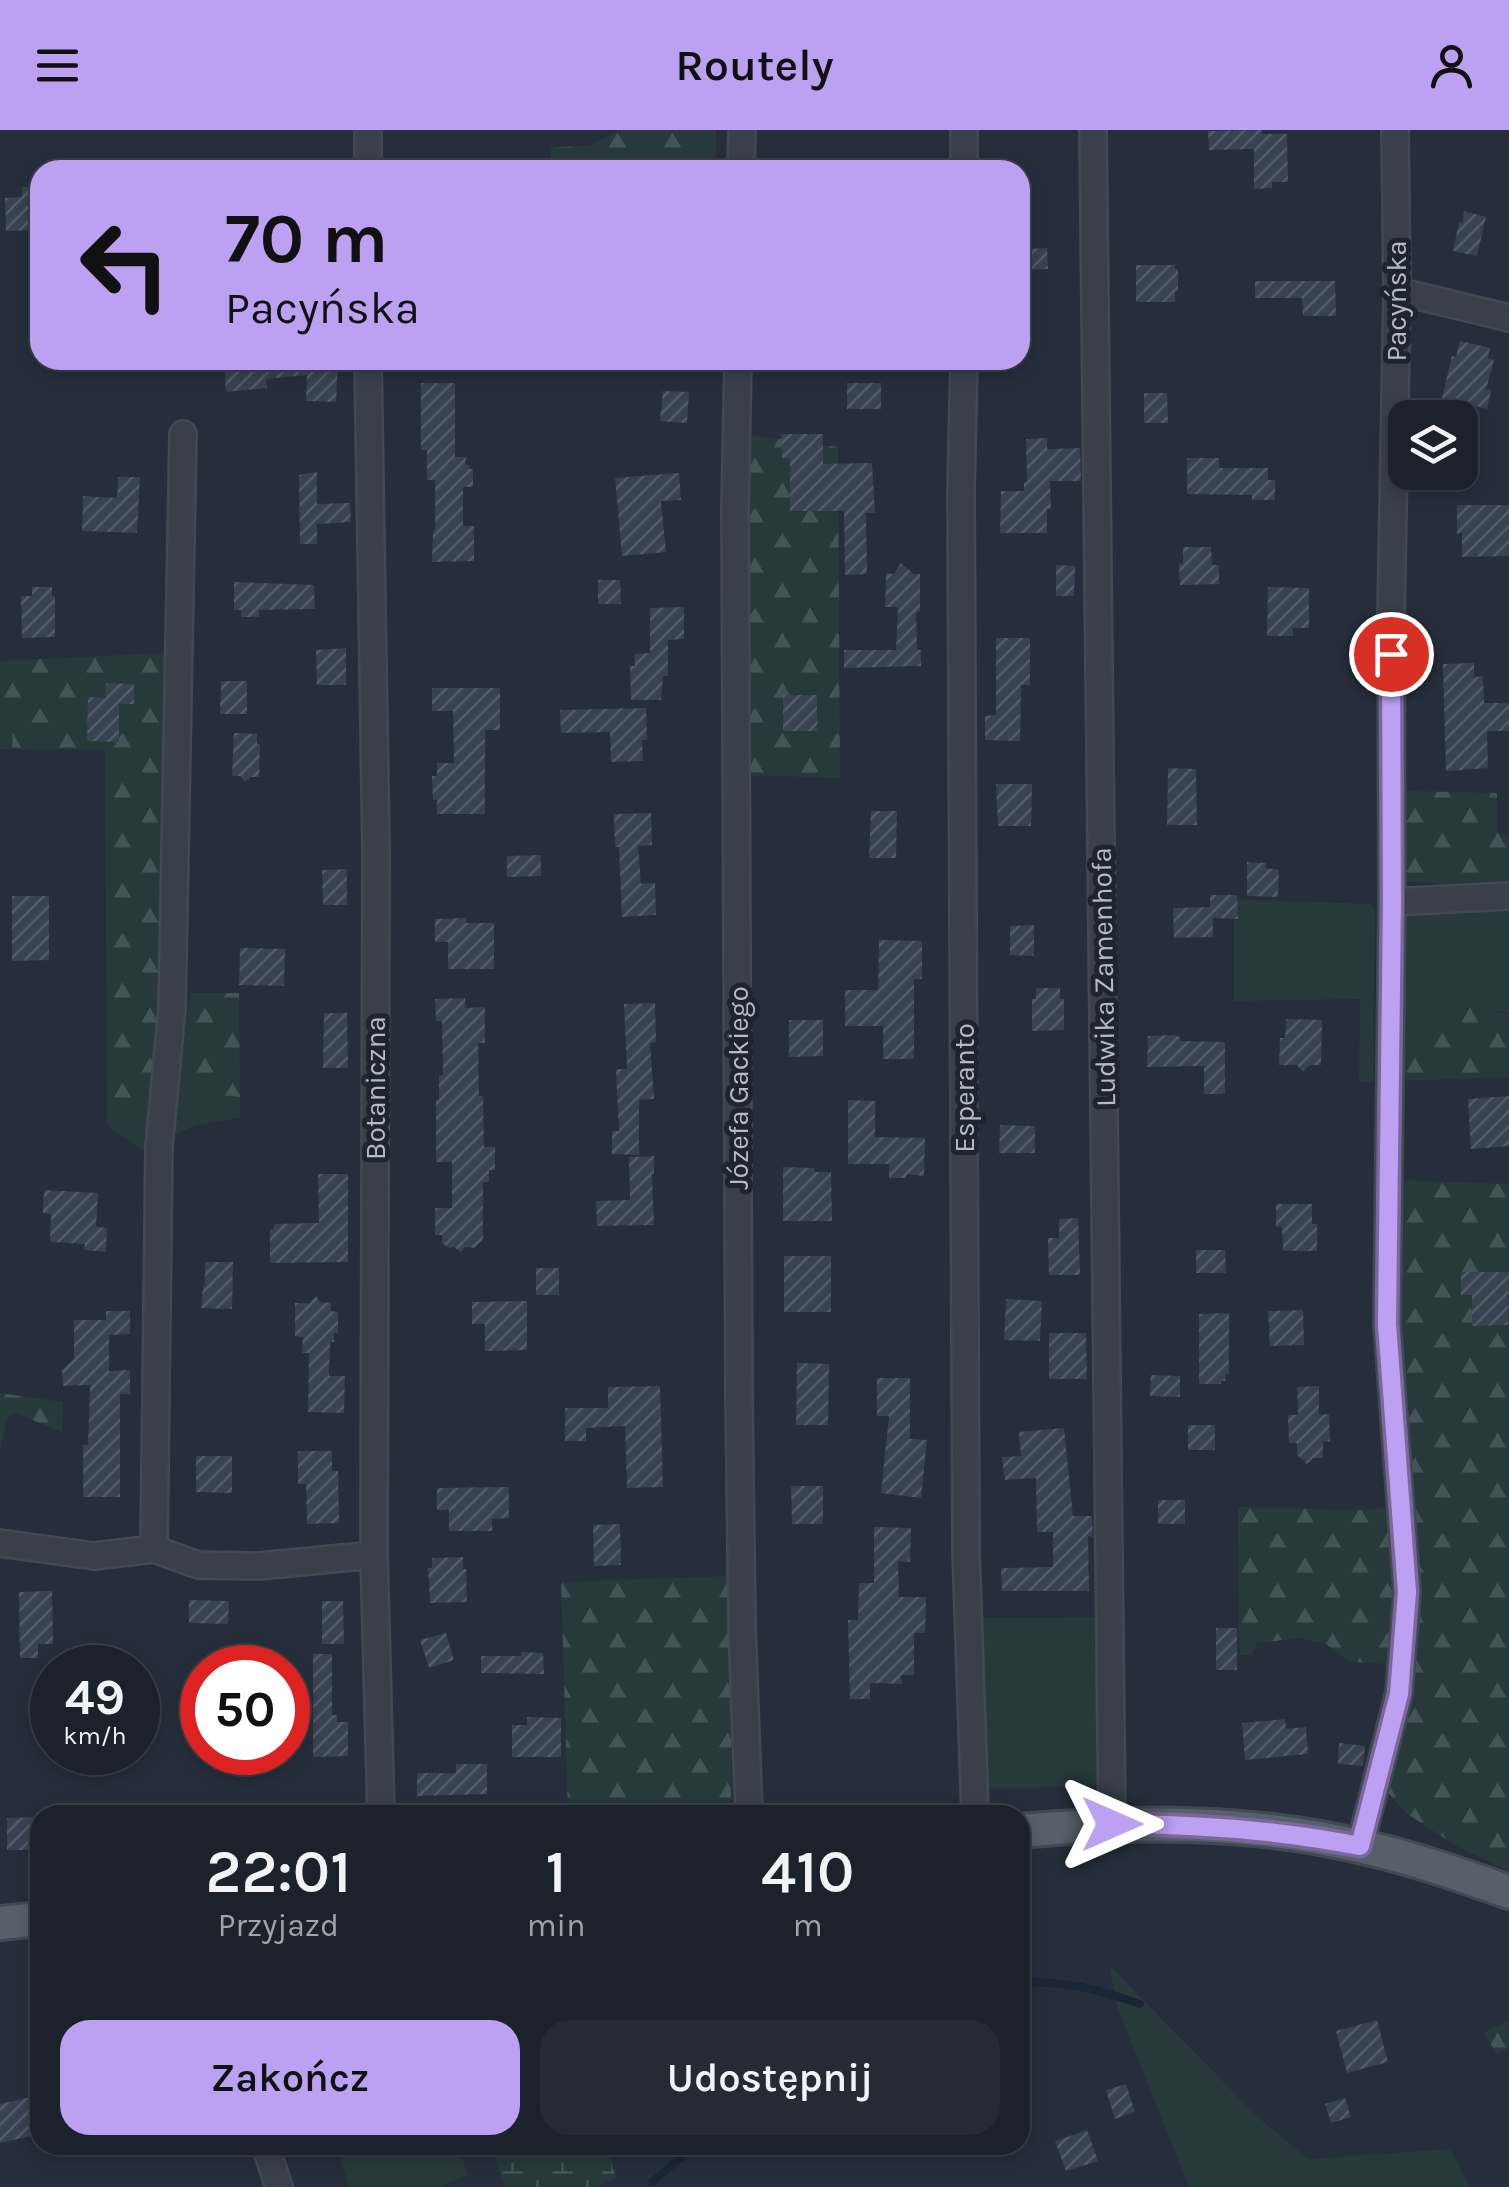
<!DOCTYPE html>
<html lang="pl">
<meta charset="utf-8">
<style>
body{margin:0;font-family:Karla,sans-serif;background:#252a34;color:#f1f3f6;height:100vh;display:flex;flex-direction:column;font-size:38px;white-space:nowrap}
*{box-sizing:border-box;margin:0}
p{font-size:32px;color:#a0a4a9}
.icon{flex:none;width:55px;height:55px;fill:none;stroke:currentColor;stroke-width:2;stroke-linecap:round;stroke-linejoin:round}
.map{position:relative;flex:1;overflow:hidden}
.sheet{position:absolute;left:30px;top:1675px;width:1000px;height:350px;display:flex;flex-direction:column;background:#1c222c;border-radius:30px;box-shadow:0 5px 15px #0003,0 0 0 2px #3a3f48}
.sheet>*{flex:none}
.banner{position:absolute;left:30px;top:30px;width:1000px;height:210px;border-radius:30px;box-shadow:0 5px 15px #0003,0 0 0 2px #3a3f48;background:#bca0f2;color:#111;overflow:hidden}
.tools{position:absolute;left:1388px;top:270px;display:grid;gap:20px}
.tools a{display:grid;place-items:center;width:90px;height:90px;border-radius:20px;background:#1c222c;box-shadow:0 5px 15px #0003,0 0 0 2px #3a3f48;font-size:50px}
.speed{position:absolute;left:30px;top:1515px;display:flex;gap:20px;font-size:50px;font-weight:700;text-align:center}
.speed>*{display:grid;place-content:center;width:130px;height:130px;border-radius:50%;background:#1c222c;box-shadow:0 5px 15px #0003,0 0 0 2px #3a3f48;line-height:1}
.speed small{font-size:25px;font-weight:400}
.speed .limit{border:15px solid #d22;background:#fff;color:#111}
.pin{position:absolute;display:grid;place-items:center;width:85px;height:85px;color:#fff;margin:-42px;border:5px solid #fff;border-radius:50%;box-shadow:0 2px 10px #0007}
.me{position:absolute;width:110px;margin:-55px;rotate:90deg;stroke-linejoin:round;filter:drop-shadow(0 0 8px #0008)}
.turn{display:flex;align-items:center;gap:35px;height:210px;padding:0 30px;font-size:45px}
.turn .icon{width:130px;height:130px;stroke-width:2.5}
.turn b{display:block;font-size:70px;line-height:85px}
.eta{display:flex;justify-content:space-evenly;align-items:center;height:170px;text-align:center}
.eta b{font-size:60px;font-weight:600;line-height:70px}
.button{display:flex;gap:20px;margin-top:auto;padding:20px 30px}
.button a{flex:1;height:115px;border-radius:30px;background:#bca0f2;color:#111;font-size:40px;font-weight:600;line-height:115px;text-align:center}
.button a+a{background:#252a34;color:#f1f3f6}
header{display:flex;justify-content:space-between;align-items:center;height:130px;padding:0 30px;background:#bca0f2;color:#111;font-size:45px;font-weight:600}
.map>svg:first-child{display:block}
.green{fill:#27393b}
.forest{fill:url(#forest-firs)}
.wetland{fill:url(#wetland-marsh)}
.lines{fill:none;stroke-linecap:round;stroke-linejoin:round}
.stream{stroke:#1a2636;stroke-width:8}
.building{fill:url(#building-hatch)}
.minor-casing{stroke:#424953;stroke-width:30}
.major-casing{stroke:#424953;stroke-width:38}
.minor{stroke:#39404a;stroke-width:25}
.major{stroke:#575f6a;stroke-width:32}
.route-casing{stroke:#7a689d;stroke-width:25}
.route{stroke:#bca0f2;stroke-width:18}
.labels{text-anchor:middle;stroke-width:10;stroke-linejoin:round;paint-order:stroke}
.street-label{font-size:28px;fill:#b4bbc6;stroke:#1e252f}
</style>
<header><svg class="icon" aria-label="menu" viewBox="0 0 24 24"><path d="M4 6h16M4 12h16M4 18h16"/></svg>Routely<svg class="icon" aria-label="person" viewBox="0 0 24 24"><circle cx="12" cy="8" r="4"/><path d="M4 21q1-7 8-7t8 7"/></svg></header>
<div class="map">
<svg width="1509" height="2057" viewBox="0 0 1509 2057">
<defs>
<pattern id="forest-firs" width="22" height="20" patternUnits="userSpaceOnUse" patternTransform="scale(2.5)"><rect width="22" height="20" fill="#27393b"/><path d="M5 1l3.5 6h-7zM16 11l3.5 6h-7z" fill="#445456"/></pattern>
<pattern id="wetland-marsh" width="20" height="14" patternUnits="userSpaceOnUse" patternTransform="scale(2.5)"><rect width="20" height="14" fill="#27393b"/><path d="M1 5h8M5 5V1M11 12h8M15 12V8" fill="none" stroke="#445456"/></pattern>
<pattern id="building-hatch" width="6" height="6" patternUnits="userSpaceOnUse" patternTransform="scale(2.5)"><rect width="6" height="6" fill="#384250"/><path d="M-1 1l2-2M0 6l6-6M5 7l2-2" fill="none" stroke="#525b68"/></pattern>
</defs>
<rect width="100%" height="100%" fill="#252e3a"/>
<path class="green" d="M 0,574 C 13,589 13,600 12,619 L 0,619 Z
M 1234,769 L 1371,774 L 1375,780 L 1373,951 L 1359,952 L 1360,869 L 1234,871 Z
M 1509,773 L 1509,885 L 1505,882 L 1446,878 L 1430,899 L 1401,919 L 1399,787 L 1433,777 Z
M 190,863 L 192,945 L 219,965 L 240,967 L 240,988 L 197,995 L 176,1004 L 168,1002 L 171,976 L 182,930 Z
M 155,967 L 150,1026 L 107,995 L 141,993 Z
M 1100,1487 L 1100,1656 L 982,1659 L 982,1488 Z
M 1109,1835 L 1259,1988 L 1309,2029 L 1451,2019 L 1470,2057 L 1189,2057 L 1117,1876 Z
M 336,2015 L 458,2015 L 468,2045 L 438,2057 L 349,2057 Z"/>
<path class="forest" d="M 618,0 L 716,0 L 717,40 L 551,40 L 551,18 L 591,15 Z
M 745,304 L 838,317 L 840,648 L 745,645 Z
M 165,523 L 166,835 L 155,967 L 141,993 L 107,995 L 105,620 L 12,619 C 13,600 13,589 0,574 L 0,531 Z
M 1405,661 L 1497,663 L 1497,702 L 1509,704 L 1509,752 L 1466,754 L 1405,752 Z
M 190,863 L 239,863 L 240,967 L 219,965 L 192,946 Z
M 1470,876 L 1509,885 L 1509,947 L 1396,951 L 1401,919 L 1430,899 L 1445,878 Z
M 1397,1050 L 1509,1054 L 1509,1741 L 1458,1717 L 1406,1683 L 1383,1657 L 1406,1588 L 1413,1535 L 1349,1532 L 1326,1514 L 1301,1508 L 1257,1513 L 1252,1525 L 1239,1525 L 1238,1377 L 1362,1380 L 1413,1374 L 1405,1266 L 1397,1196 Z
M 0,1263 L 63,1272 L 62,1302 L 15,1283 L 7,1288 L 0,1321 Z
M 732,1446 L 731,1669 L 724,1685 L 568,1685 L 561,1452 Z
M 1509,1891 L 1509,1918 L 1497,1924 L 1483,1903 Z"/>
<path class="wetland" d="M 491,2015 L 605,2015 L 616,2047 L 598,2057 L 505,2057 Z"/>
<g class="lines">
<path class="stream" d="M 1020,1852 C 1068,1852 1095,1858 1140,1874
M 653,2051 L 696,2015"/>
</g>
<path class="building" d="M 1262,0 L 1262,4 L 1287,4 L 1288,52 L 1272,52 L 1272,58 L 1254,59 L 1254,19 L 1209,20 L 1208,1 Z
M 40,56 L 40,100 L 6,101 L 5,68 L 22,67 L 22,57 Z
M 1464,81 L 1486,87 L 1477,126 L 1453,121 L 1459,92 L 1462,93 Z
M 1047,118 L 1048,139 L 1020,140 L 1020,119 Z
M 1136,135 L 1175,135 L 1175,139 L 1178,139 L 1178,161 L 1175,161 L 1175,172 L 1136,172 Z
M 1255,151 L 1335,151 L 1336,186 L 1303,186 L 1302,168 L 1255,168 Z
M 1460,211 L 1490,218 L 1488,228 L 1494,230 L 1486,259 L 1491,260 L 1487,279 L 1442,268 L 1452,226 L 1456,227 Z
M 224,230 L 338,230 L 336,272 L 306,271 L 307,245 L 266,249 L 267,258 L 226,262 Z
M 421,253 L 455,253 L 455,327 L 466,327 L 465,335 L 469,335 L 470,339 L 473,339 L 473,357 L 463,357 L 463,394 L 464,396 L 474,396 L 474,431 L 432,432 L 433,400 L 435,400 L 435,350 L 427,350 L 427,320 L 421,320 Z
M 847,253 L 881,253 L 881,279 L 847,279 Z
M 663,261 L 689,262 L 687,293 L 660,291 Z
M 1144,263 L 1167,263 L 1168,293 L 1144,293 Z
M 781,304 L 823,304 L 823,334 L 872,333 L 875,383 L 866,383 L 867,444 L 845,445 L 844,381 L 790,381 L 790,328 L 782,328 Z
M 1047,308 L 1047,319 L 1080,318 L 1081,351 L 1050,351 L 1051,379 L 1047,379 L 1047,403 L 1000,403 L 1001,361 L 1024,361 L 1024,352 L 1027,352 L 1026,309 Z
M 1187,328 L 1219,328 L 1219,338 L 1268,338 L 1268,350 L 1275,350 L 1275,370 L 1252,370 L 1252,365 L 1187,364 Z
M 317,342 L 317,374 L 350,373 L 351,392 L 317,394 L 317,414 L 300,414 L 299,345 Z
M 679,343 L 681,370 L 661,371 L 666,422 L 622,426 L 615,348 Z
M 118,347 L 140,347 L 137,403 L 82,401 L 83,366 L 117,368 Z
M 1457,375 L 1509,375 L 1509,426 L 1462,427 L 1462,403 L 1457,404 Z
M 1183,417 L 1211,417 L 1212,435 L 1219,435 L 1219,454 L 1180,455 L 1179,433 L 1183,434 Z
M 901,433 L 914,444 L 920,444 L 920,481 L 916,483 L 917,520 L 921,520 L 921,536 L 844,538 L 844,520 L 896,520 L 898,477 L 885,477 L 886,443 L 894,444 Z
M 1056,435 L 1075,436 L 1074,466 L 1056,466 Z
M 598,450 L 620,450 L 621,474 L 598,474 Z
M 234,452 L 314,455 L 315,479 L 259,480 L 259,487 L 241,487 L 241,480 L 234,480 Z
M 32,457 L 52,457 L 52,466 L 55,466 L 55,507 L 22,508 L 21,466 L 32,466 Z
M 1268,457 L 1309,458 L 1309,498 L 1293,498 L 1293,506 L 1267,506 Z
M 684,477 L 684,509 L 668,510 L 668,546 L 663,546 L 661,570 L 631,570 L 630,536 L 635,536 L 634,524 L 650,523 L 650,478 Z
M 996,508 L 1030,508 L 1030,555 L 1021,555 L 1020,611 L 985,610 L 985,586 L 996,585 Z
M 346,518 L 346,555 L 317,555 L 316,520 Z
M 1474,533 L 1474,547 L 1483,546 L 1484,573 L 1509,573 L 1509,601 L 1487,601 L 1488,638 L 1446,641 L 1443,534 Z
M 221,551 L 247,551 L 247,584 L 220,584 Z
M 106,553 L 134,554 L 134,574 L 119,574 L 119,612 L 87,611 L 88,567 L 105,568 Z
M 432,558 L 500,558 L 500,600 L 485,600 L 485,684 L 437,684 L 437,670 L 433,670 L 432,646 L 437,646 L 437,633 L 454,633 L 453,581 L 432,581 Z
M 783,565 L 817,565 L 817,601 L 783,601 Z
M 646,578 L 647,610 L 642,610 L 643,631 L 611,632 L 610,602 L 561,603 L 560,580 Z
M 234,603 L 257,604 L 257,614 L 260,614 L 259,647 L 251,647 L 245,652 L 240,646 L 232,646 Z
M 1168,638 L 1196,639 L 1197,695 L 1167,695 Z
M 996,654 L 1032,654 L 1031,696 L 998,696 Z
M 871,681 L 897,681 L 896,728 L 869,728 Z
M 651,683 L 652,715 L 638,716 L 641,754 L 655,753 L 656,785 L 622,787 L 619,717 L 615,717 L 614,684 Z
M 541,725 L 541,746 L 507,747 L 507,726 Z
M 1247,732 L 1266,733 L 1266,738 L 1279,740 L 1278,767 L 1247,766 Z
M 347,739 L 347,775 L 323,775 L 322,740 Z
M 1210,765 L 1237,765 L 1238,789 L 1213,788 L 1213,807 L 1174,808 L 1173,778 L 1210,777 Z
M 12,766 L 49,766 L 49,830 L 12,831 Z
M 466,788 L 466,793 L 494,793 L 494,839 L 448,839 L 448,812 L 435,812 L 435,789 Z
M 1034,795 L 1034,826 L 1010,825 L 1010,796 Z
M 879,810 L 922,811 L 922,849 L 914,849 L 914,929 L 883,929 L 883,896 L 845,896 L 845,860 L 878,860 Z
M 240,818 L 285,819 L 284,856 L 239,855 Z
M 1036,858 L 1060,858 L 1060,869 L 1064,869 L 1064,900 L 1032,901 L 1032,869 L 1036,869 Z
M 465,868 L 466,878 L 485,877 L 485,913 L 478,913 L 479,966 L 483,966 L 484,1017 L 495,1017 L 495,1040 L 489,1040 L 489,1052 L 483,1052 L 483,1109 L 475,1118 L 465,1117 L 461,1122 L 454,1117 L 449,1118 L 442,1113 L 442,1105 L 435,1105 L 435,1078 L 452,1078 L 452,1032 L 436,1032 L 436,970 L 439,970 L 439,945 L 443,945 L 442,891 L 436,891 L 435,869 Z
M 655,873 L 656,912 L 650,913 L 654,969 L 639,970 L 639,1025 L 612,1024 L 612,1001 L 619,1001 L 616,939 L 627,939 L 624,874 Z
M 324,883 L 347,883 L 348,938 L 323,938 Z
M 1286,889 L 1322,890 L 1321,935 L 1310,935 L 1303,942 L 1297,935 L 1279,935 L 1280,908 L 1285,908 Z
M 789,890 L 823,890 L 823,926 L 789,927 Z
M 1174,905 L 1180,907 L 1180,911 L 1225,912 L 1225,964 L 1204,964 L 1204,936 L 1147,937 L 1148,906 Z
M 1509,966 L 1509,1016 L 1471,1019 L 1468,969 Z
M 848,970 L 875,971 L 875,1007 L 925,1008 L 924,1046 L 907,1044 L 906,1048 L 889,1048 L 889,1034 L 848,1034 Z
M 1000,995 L 1035,996 L 1035,1023 L 999,1023 Z
M 654,1026 L 654,1044 L 652,1044 L 654,1095 L 597,1096 L 596,1071 L 630,1070 L 629,1027 Z
M 783,1037 L 814,1038 L 815,1042 L 831,1042 L 832,1091 L 783,1091 Z
M 318,1044 L 348,1044 L 348,1132 L 270,1133 L 270,1099 L 273,1099 L 274,1094 L 319,1093 Z
M 44,1060 L 98,1063 L 96,1097 L 107,1098 L 106,1122 L 84,1120 L 85,1114 L 50,1112 L 51,1084 L 43,1083 Z
M 1276,1074 L 1312,1074 L 1312,1094 L 1317,1094 L 1317,1121 L 1283,1121 L 1282,1097 L 1276,1097 Z
M 1078,1088 L 1080,1145 L 1049,1145 L 1048,1108 L 1059,1108 L 1059,1089 Z
M 1196,1120 L 1225,1120 L 1226,1143 L 1196,1143 Z
M 784,1126 L 831,1126 L 831,1182 L 784,1182 Z
M 205,1132 L 233,1132 L 232,1179 L 201,1178 L 203,1156 L 205,1156 Z
M 536,1138 L 559,1138 L 559,1165 L 536,1165 Z
M 1461,1142 L 1509,1142 L 1508,1195 L 1472,1196 L 1472,1165 L 1461,1165 Z
M 316,1166 L 320,1172 L 331,1173 L 331,1181 L 338,1182 L 338,1203 L 334,1203 L 334,1212 L 330,1212 L 329,1246 L 345,1246 L 344,1283 L 308,1282 L 309,1223 L 302,1223 L 303,1207 L 295,1206 L 295,1173 L 309,1173 Z
M 1006,1169 L 1042,1171 L 1040,1211 L 1004,1210 Z
M 527,1171 L 527,1220 L 485,1221 L 485,1194 L 472,1194 L 472,1172 Z
M 1303,1180 L 1304,1215 L 1270,1216 L 1268,1181 Z
M 106,1181 L 130,1181 L 130,1204 L 109,1205 L 109,1241 L 130,1240 L 130,1264 L 120,1264 L 120,1367 L 83,1367 L 83,1315 L 88,1315 L 90,1255 L 63,1256 L 62,1240 L 74,1229 L 74,1190 L 106,1190 Z
M 1229,1183 L 1229,1244 L 1226,1244 L 1225,1251 L 1221,1251 L 1221,1254 L 1199,1254 L 1199,1184 Z
M 1049,1203 L 1086,1203 L 1087,1249 L 1049,1249 Z
M 797,1233 L 829,1234 L 828,1295 L 796,1295 Z
M 1151,1245 L 1180,1246 L 1180,1267 L 1150,1266 Z
M 877,1248 L 910,1248 L 910,1309 L 927,1310 L 921,1368 L 881,1363 L 889,1286 L 877,1286 Z
M 660,1256 L 663,1357 L 627,1358 L 625,1296 L 586,1298 L 586,1311 L 565,1311 L 565,1278 L 608,1278 L 608,1257 Z
M 1319,1256 L 1319,1285 L 1329,1284 L 1330,1312 L 1323,1311 L 1323,1328 L 1313,1328 L 1307,1334 L 1297,1325 L 1297,1313 L 1289,1313 L 1288,1285 L 1298,1285 L 1297,1257 Z
M 1188,1295 L 1215,1295 L 1215,1320 L 1188,1320 Z
M 1064,1298 L 1073,1386 L 1092,1386 L 1093,1407 L 1088,1406 L 1089,1461 L 1002,1461 L 1001,1438 L 1053,1437 L 1053,1402 L 1037,1402 L 1036,1348 L 1005,1350 L 1002,1327 L 1021,1326 L 1019,1302 Z
M 298,1321 L 332,1321 L 332,1341 L 338,1341 L 339,1393 L 307,1394 L 306,1354 L 298,1354 Z
M 196,1326 L 232,1326 L 232,1363 L 196,1362 Z
M 791,1356 L 823,1356 L 823,1394 L 792,1394 Z
M 509,1357 L 509,1388 L 492,1389 L 492,1401 L 449,1401 L 449,1380 L 437,1380 L 437,1358 Z
M 1158,1370 L 1185,1370 L 1185,1394 L 1158,1394 Z
M 620,1394 L 621,1435 L 594,1436 L 593,1395 Z
M 874,1397 L 911,1398 L 910,1432 L 898,1431 L 899,1467 L 926,1467 L 925,1503 L 914,1503 L 914,1545 L 901,1545 L 902,1554 L 870,1553 L 870,1569 L 850,1569 L 848,1490 L 858,1490 L 859,1453 L 874,1453 Z
M 463,1427 L 463,1439 L 466,1439 L 467,1472 L 430,1473 L 428,1438 L 432,1438 L 432,1428 Z
M 52,1461 L 53,1514 L 38,1514 L 38,1528 L 20,1528 L 19,1462 Z
M 189,1470 L 229,1471 L 228,1494 L 189,1493 Z
M 322,1471 L 343,1471 L 344,1514 L 322,1514 Z
M 1216,1498 L 1237,1498 L 1237,1540 L 1216,1540 Z
M 446,1503 L 454,1530 L 429,1538 L 420,1510 Z
M 521,1522 L 543,1523 L 544,1544 L 481,1543 L 481,1526 L 521,1526 Z
M 313,1524 L 332,1524 L 332,1585 L 337,1585 L 337,1592 L 348,1592 L 348,1626 L 313,1627 Z
M 527,1587 L 561,1588 L 561,1627 L 512,1627 L 512,1595 L 527,1595 Z
M 1285,1589 L 1286,1599 L 1306,1597 L 1308,1624 L 1245,1630 L 1242,1593 Z
M 1339,1613 L 1365,1616 L 1363,1636 L 1338,1634 Z
M 456,1634 L 487,1634 L 487,1664 L 417,1666 L 417,1643 L 456,1643 Z
M 37,1687 L 37,1720 L 7,1720 L 7,1688 Z
M 1377,1890 L 1388,1932 L 1347,1943 L 1336,1901 Z
M 1126,1954 L 1135,1982 L 1115,1989 L 1106,1960 Z
M 40,1965 L 40,2004 L 0,2013 L 0,1974 Z
M 1345,1968 L 1351,1987 L 1331,1993 L 1325,1974 Z
M 1087,2000 L 1098,2031 L 1066,2041 L 1055,2011 Z"/>
<g class="lines">
<g class="minor-casing">
<path id="minor" d="M 964,0 L 964,40
M 1093,0 L 1112,1694
M 368,40 L 368,0
M 741,40 L 742,0
M 1397,161 L 1509,188
M 368,230 L 376,721 L 374,1425 L 381,1685
M 738,230 L 735,377 L 739,1269 L 742,1497 L 749,1685
M 964,230 L 961,360 L 966,1422 L 975,1685
M 1392,772 L 1509,766
M 0,1413 L 94,1426 L 154,1419 L 198,1435 L 259,1436 L 374,1425
M 154,1419 L 159,1017 L 172,879 L 183,304
M 1360,1716 L 1399,1563 L 1407,1462 L 1387,1194 L 1392,772 L 1391,488 L 1397,161 L 1395,0
M 265,2015 L 279,2057"/>
</g>
<g class="major-casing">
<path id="major" d="M 1020,1701 C 1134,1691 1251,1690 1363,1717 C 1413,1728 1461,1745 1509,1762
M 0,1793 L 40,1789"/>
</g>
<use href="#minor" class="minor"/>
<use href="#major" class="major"/>
</g>
<g class="lines">
<g class="route-casing">
<path id="route" d="M 1112,1694 C 1196,1694 1278,1700 1360,1716 L 1399,1564 L 1407,1462 L 1387,1194 L 1392,772 L 1391,524"/>
</g>
<use href="#route" class="route"/>
</g>
<g class="labels">
<g class="street-label">
<text transform="translate(1396 171) rotate(-90)" y="10">Pacyńska</text>
<text transform="translate(1103 847) rotate(-91)" y="10">Ludwika Zamenhofa</text>
<text transform="translate(375 958) rotate(-90)" y="10">Botaniczna</text>
<text transform="translate(738 958) rotate(-90)" y="10">Józefa Gackiego</text>
<text transform="translate(964 958) rotate(-90)" y="10">Esperanto</text>
</g>
</g>
</svg>
<div class="tools">
<a><svg class="icon" aria-label="layers" viewBox="0 0 24 24"><path d="M12 4l9 5-9 5-9-5zM3 14l9 5 9-5"/></svg></a>
</div>
<div class="speed"><div>49<small>km/h</small></div><div class="limit">50</div></div>
<div class="pin" style="left:1391px;top:524px;background:#d93025"><svg class="icon" aria-label="arrive" viewBox="0 0 24 24"><path d="M6 21V4h12l-3 4 3 4H6"/></svg></div>
<svg class="me" style="left:1112px;top:1694px" viewBox="-20 -20 40 40"><path d="M0-17L14 15 0 8-14 15z" fill="#bca0f2" stroke="#fff" stroke-width="4"/></svg>
<div class="banner">
<div class="turn"><svg class="icon" aria-label="left" viewBox="0 0 24 24"><path d="M17 20v-9H6M10 6l-5 5 5 5"/></svg><div><b>70 m</b>Pacyńska</div></div>
</div>
<section class="sheet">
<div class="eta">
<div><b>22:01</b><p>Przyjazd</p></div>
<div><b>1</b><p>min</p></div>
<div><b>410</b><p>m</p></div>
</div>
<div class="button"><a>Zakończ</a><a>Udostępnij</a></div>
</section>
</div>
